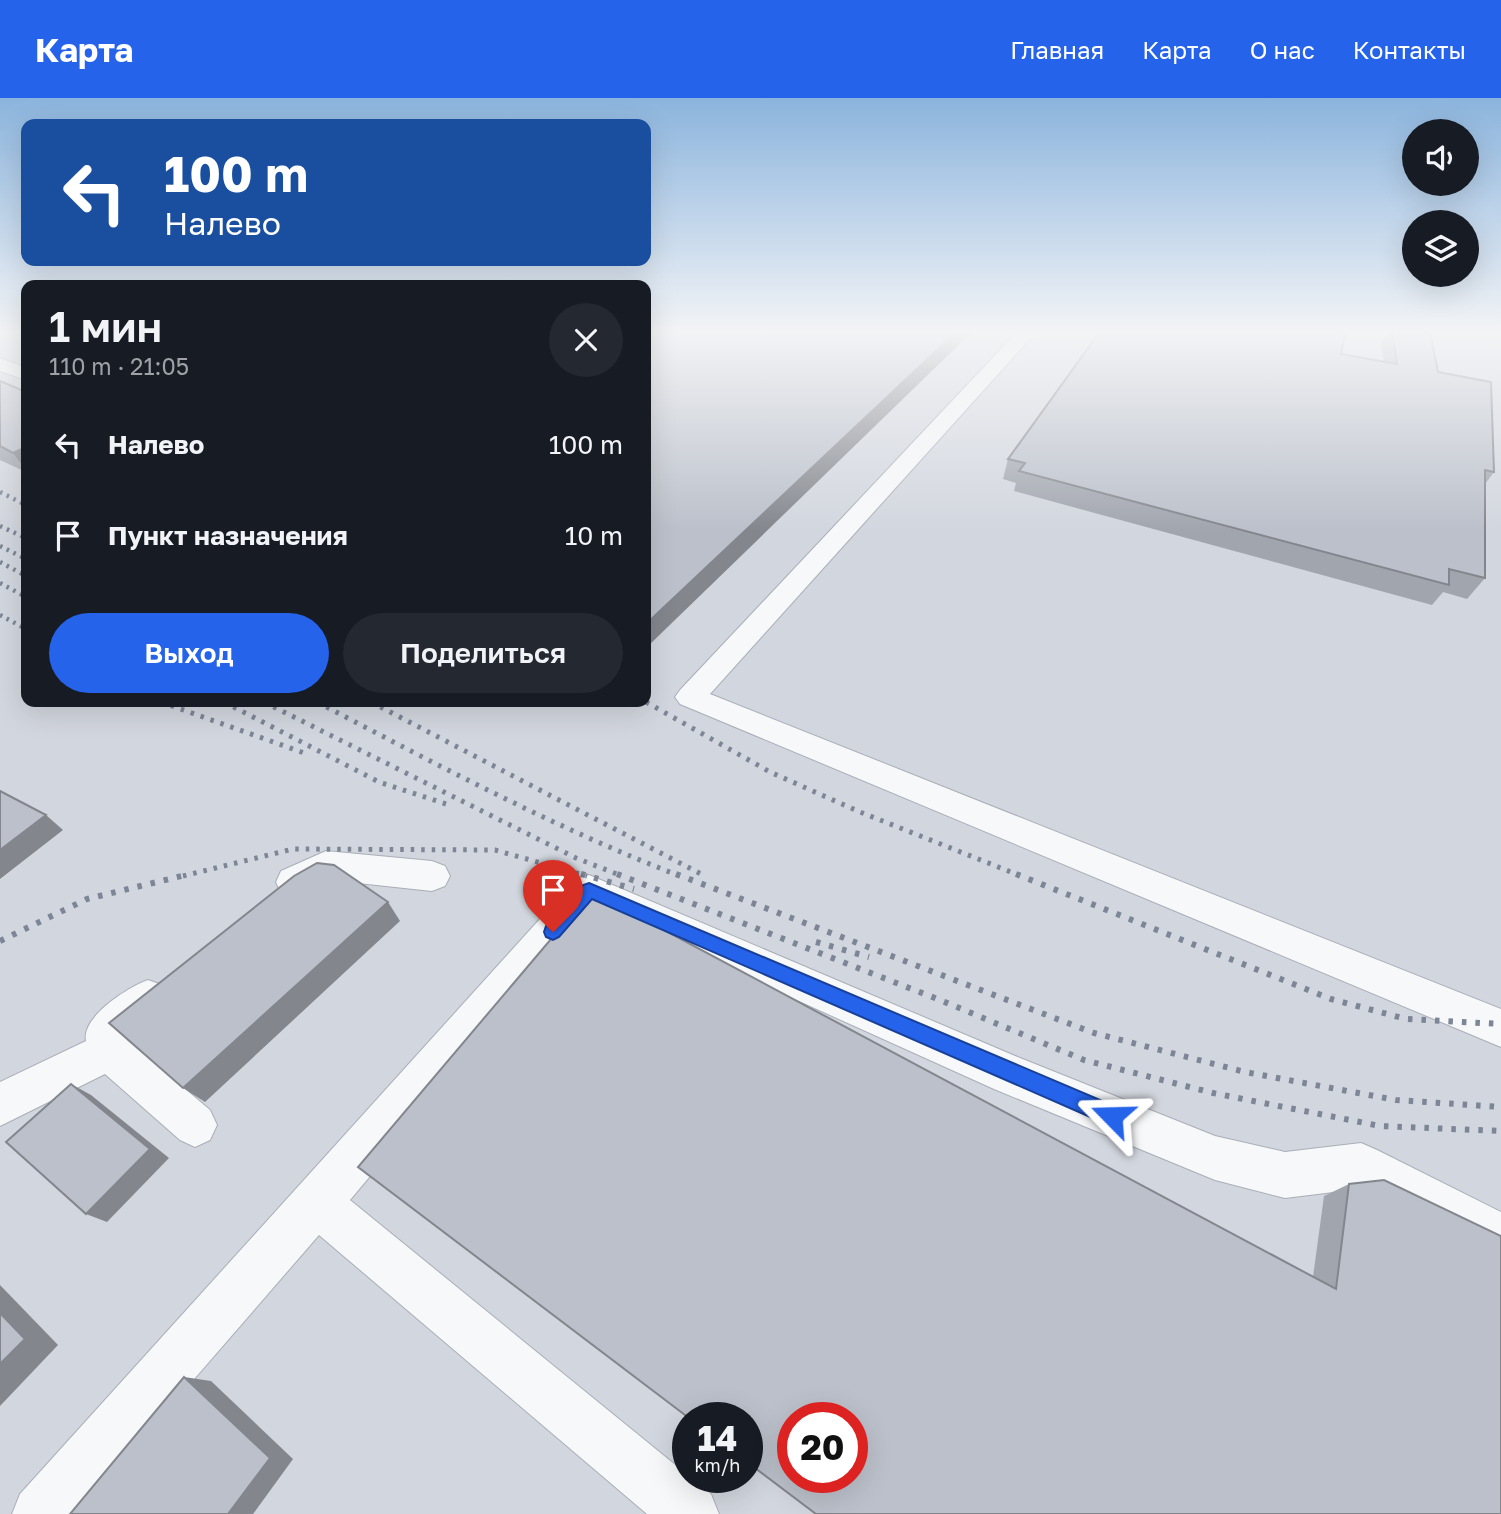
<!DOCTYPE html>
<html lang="ru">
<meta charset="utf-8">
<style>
body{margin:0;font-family:"Golos Text",sans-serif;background:#242831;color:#f1f3f6;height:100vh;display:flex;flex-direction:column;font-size:26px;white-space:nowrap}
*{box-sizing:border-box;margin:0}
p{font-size:23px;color:#9ea1a6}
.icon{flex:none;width:38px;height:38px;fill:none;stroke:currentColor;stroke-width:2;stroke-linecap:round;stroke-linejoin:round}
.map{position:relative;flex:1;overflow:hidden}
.drawer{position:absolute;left:21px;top:182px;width:630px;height:427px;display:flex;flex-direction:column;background:#171b24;border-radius:14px;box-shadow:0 7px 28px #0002}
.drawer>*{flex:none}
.banner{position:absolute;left:21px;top:21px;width:630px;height:147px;border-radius:14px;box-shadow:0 7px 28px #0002;background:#1a4fa0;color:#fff;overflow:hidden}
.tools{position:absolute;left:1402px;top:21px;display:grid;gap:14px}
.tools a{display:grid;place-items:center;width:77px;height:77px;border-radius:50%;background:#171b24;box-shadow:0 7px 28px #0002;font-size:35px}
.speed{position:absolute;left:672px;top:1304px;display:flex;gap:14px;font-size:35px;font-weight:700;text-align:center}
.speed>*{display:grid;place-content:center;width:91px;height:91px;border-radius:50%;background:#171b24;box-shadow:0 7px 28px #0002;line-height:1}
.speed small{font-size:18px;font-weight:400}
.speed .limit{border:10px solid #d22;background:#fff;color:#111}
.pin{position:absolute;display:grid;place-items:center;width:60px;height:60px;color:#fff;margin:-72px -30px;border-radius:50% 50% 50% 0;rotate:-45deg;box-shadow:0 0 7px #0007}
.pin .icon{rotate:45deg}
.me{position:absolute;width:77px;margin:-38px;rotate:292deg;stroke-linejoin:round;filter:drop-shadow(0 0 5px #0008)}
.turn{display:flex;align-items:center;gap:24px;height:147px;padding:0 28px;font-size:32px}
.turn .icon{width:91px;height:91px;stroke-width:2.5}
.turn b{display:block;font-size:49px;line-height:60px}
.round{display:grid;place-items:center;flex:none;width:74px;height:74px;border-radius:37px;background:#242831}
.summary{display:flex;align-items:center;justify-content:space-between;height:119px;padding:0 28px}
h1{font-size:42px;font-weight:600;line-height:52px}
.action{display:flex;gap:14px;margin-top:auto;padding:14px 28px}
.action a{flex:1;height:80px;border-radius:42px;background:#2563eb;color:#fff;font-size:28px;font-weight:600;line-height:80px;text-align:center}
.action a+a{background:#242831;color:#f1f3f6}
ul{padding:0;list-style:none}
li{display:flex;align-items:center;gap:21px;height:91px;padding:0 28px}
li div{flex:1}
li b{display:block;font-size:26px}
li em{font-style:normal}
header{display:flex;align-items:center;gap:42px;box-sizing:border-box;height:98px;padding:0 35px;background:#2563eb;color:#fff}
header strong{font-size:33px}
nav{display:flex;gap:38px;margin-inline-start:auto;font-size:24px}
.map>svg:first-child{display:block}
.built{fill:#d2d6de;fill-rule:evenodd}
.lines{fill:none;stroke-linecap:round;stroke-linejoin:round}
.minor-casing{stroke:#a9aeb7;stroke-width:2}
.minor{fill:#f7f8fa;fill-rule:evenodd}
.rail-far2{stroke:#7d8696;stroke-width:4.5;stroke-dasharray:2.5 5;stroke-linecap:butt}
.rail-far1{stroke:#7d8696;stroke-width:5;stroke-dasharray:3.5 7;stroke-linecap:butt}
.rail{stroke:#7d8696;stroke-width:6;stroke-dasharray:4.5 9;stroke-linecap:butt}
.wall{fill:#a1a5ae}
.shaded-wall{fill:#83868d}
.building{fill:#bbc0ca;stroke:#83868d;stroke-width:2;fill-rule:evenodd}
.route{fill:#2563eb;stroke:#184099;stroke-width:2}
</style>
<header>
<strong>Карта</strong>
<nav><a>Главная</a><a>Карта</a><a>О нас</a><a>Контакты</a></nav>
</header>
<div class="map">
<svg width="1501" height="1416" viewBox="0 0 1501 1416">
<rect width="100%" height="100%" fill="#e4e7ec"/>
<path class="built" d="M 0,235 L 26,235 L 26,604 L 646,604 L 646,235 L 1501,235 L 1501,1416 L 0,1416 ZM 688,1320 L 747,1320 L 747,1379 L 688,1379 ZM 793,1320 L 852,1320 L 852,1379 L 793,1379 Z"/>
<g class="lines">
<g class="minor-casing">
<path id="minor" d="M 1016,235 L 1035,235 L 710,596 L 1501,911 L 1501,949 L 680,606 L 675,599 L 680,592 Z
M 0,260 L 26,270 L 26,282 L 0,273 Z
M 326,753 L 432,763 L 445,768 L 450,778 L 445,788 L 432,793 L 330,782 L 294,799 L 281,795 L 276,784 L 281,773 Z
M 589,777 L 1020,960 L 1215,1038 L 1285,1054 L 1361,1045 L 1377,1052 L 1501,1114 L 1501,1163 L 1358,1091 L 1285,1100 L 1215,1082 L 994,991 L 595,811 L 350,1102 L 711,1396 L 719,1416 L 647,1416 L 319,1137 L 77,1416 L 12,1416 L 20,1396 L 576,781 Z
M 148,882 L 162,887 L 168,900 L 162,913 L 127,942 L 210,1012 L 217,1027 L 210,1042 L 195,1049 L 180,1042 L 105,976 L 0,1028 L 0,984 L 86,943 C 81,919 128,889 148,882 Z"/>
</g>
<use href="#minor" class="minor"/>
<path class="rail-far2" d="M 0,394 L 26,407
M 0,428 L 26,440
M 0,448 L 26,461
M 0,464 L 26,478
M 0,485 L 26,499
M 0,517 L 26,531"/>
<path class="rail-far1" d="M 161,604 L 307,656
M 224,604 L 379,684 L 446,706
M 264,604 L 576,760 L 622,778
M 317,604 C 436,666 555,730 680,778
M 371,604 L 703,777
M 646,604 L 770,674 L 860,714 L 1021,778
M 183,778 L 293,751 L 495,752 L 587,778"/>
<path class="rail" d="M 581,776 L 634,791
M 617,776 L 940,902 L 1084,962 L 1213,995 L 1380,1028 L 1501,1033
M 676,776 L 1094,935 L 1245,974 L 1396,1002 L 1501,1009
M 1016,776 L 1331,901 L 1406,921 L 1501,926
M 0,843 L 87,801 L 190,776
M 816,844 L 869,859"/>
</g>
<path class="wall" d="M 1387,235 L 1430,235 L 1438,274 L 1494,374 L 1485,386 L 1485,480 L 1467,501 L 1443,494 L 1432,507 L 1014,393 L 1016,385 L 1003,381 L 1008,361 L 1341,256 L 1384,264 L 1381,245 Z
M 0,283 L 26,294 L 26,374 L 0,362 Z
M 1349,1086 L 1501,1416 L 1313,1179 L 1324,1098 Z"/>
<path class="shaded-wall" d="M 955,235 L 971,235 L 646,550 L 646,526 Z
M 26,349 L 26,372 L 13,355 Z
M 46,717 L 63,732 L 0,781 L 0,752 Z
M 388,804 L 400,823 L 205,1004 L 183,990 Z
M 71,986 L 91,997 L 169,1060 L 107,1124 L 86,1116 Z
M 0,1187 L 58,1247 L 0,1308 Z
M 184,1279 L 211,1283 L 293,1361 L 253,1416 L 228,1416 Z"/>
<path class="building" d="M 646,235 L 955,235 L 646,526 Z
M 1099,235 L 1345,235 L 1341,256 L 1397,266 L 1393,235 L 1430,235 L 1438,274 L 1491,284 L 1494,374 L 1485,372 L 1485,480 L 1449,471 L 1449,487 L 1019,373 L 1025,365 L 1008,361 Z
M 0,283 L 26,294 L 26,349 L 13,355 L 0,348 Z
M 0,693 L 46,717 L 0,752 Z
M 317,765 L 334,767 L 388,804 L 183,990 L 109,925 L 294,778 Z
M 590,795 L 619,808 L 1336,1191 L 1349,1086 L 1384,1082 L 1501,1138 L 1501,1416 L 816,1416 L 747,1364 L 747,1320 L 689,1320 L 358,1069 ZM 793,1320 L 852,1320 L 852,1379 L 793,1379 Z
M 71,986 L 150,1051 L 86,1116 L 6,1044 Z
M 0,1215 L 25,1241 L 0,1266 Z
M 184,1279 L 270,1360 L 228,1416 L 70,1416 Z"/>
<linearGradient id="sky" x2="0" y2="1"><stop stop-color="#8bb4dd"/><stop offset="0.54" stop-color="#f3f4f6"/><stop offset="1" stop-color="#f3f4f6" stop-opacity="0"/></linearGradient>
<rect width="1501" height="433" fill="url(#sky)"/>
<path class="route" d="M 589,785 L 1119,1010 L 1122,1018 L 1119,1025 L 1112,1028 L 1104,1025 L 592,801 L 559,839 L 553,842 L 546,839 L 544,834 L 546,828 L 583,787 Z"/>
</svg>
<div class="tools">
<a><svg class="icon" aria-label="sound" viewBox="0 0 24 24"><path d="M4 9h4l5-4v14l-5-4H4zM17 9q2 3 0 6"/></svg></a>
<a><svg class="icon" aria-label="layers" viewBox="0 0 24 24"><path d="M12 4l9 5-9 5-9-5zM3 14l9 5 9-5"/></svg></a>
</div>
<div class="speed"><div>14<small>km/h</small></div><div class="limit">20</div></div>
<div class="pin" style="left:553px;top:834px;background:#d93025"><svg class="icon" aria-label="arrive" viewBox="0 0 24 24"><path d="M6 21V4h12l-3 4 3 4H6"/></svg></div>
<svg class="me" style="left:1112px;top:1018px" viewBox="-20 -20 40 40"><path d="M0-17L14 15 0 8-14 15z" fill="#2563eb" stroke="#fff" stroke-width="4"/></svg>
<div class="banner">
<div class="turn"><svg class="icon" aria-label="left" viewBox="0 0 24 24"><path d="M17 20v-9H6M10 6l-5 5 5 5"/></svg><div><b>100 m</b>Налево</div></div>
</div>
<section class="drawer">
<div class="summary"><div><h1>1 мин</h1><p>110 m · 21:05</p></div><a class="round"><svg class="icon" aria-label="close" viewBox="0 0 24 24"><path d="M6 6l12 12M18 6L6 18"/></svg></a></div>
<ul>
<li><svg class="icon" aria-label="left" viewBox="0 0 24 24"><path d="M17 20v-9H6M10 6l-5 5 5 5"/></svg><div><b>Налево</b></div><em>100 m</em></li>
<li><svg class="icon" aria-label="arrive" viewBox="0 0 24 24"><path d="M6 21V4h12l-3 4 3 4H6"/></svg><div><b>Пункт назначения</b></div><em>10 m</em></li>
</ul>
<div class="action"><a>Выход</a><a>Поделиться</a></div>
</section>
</div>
